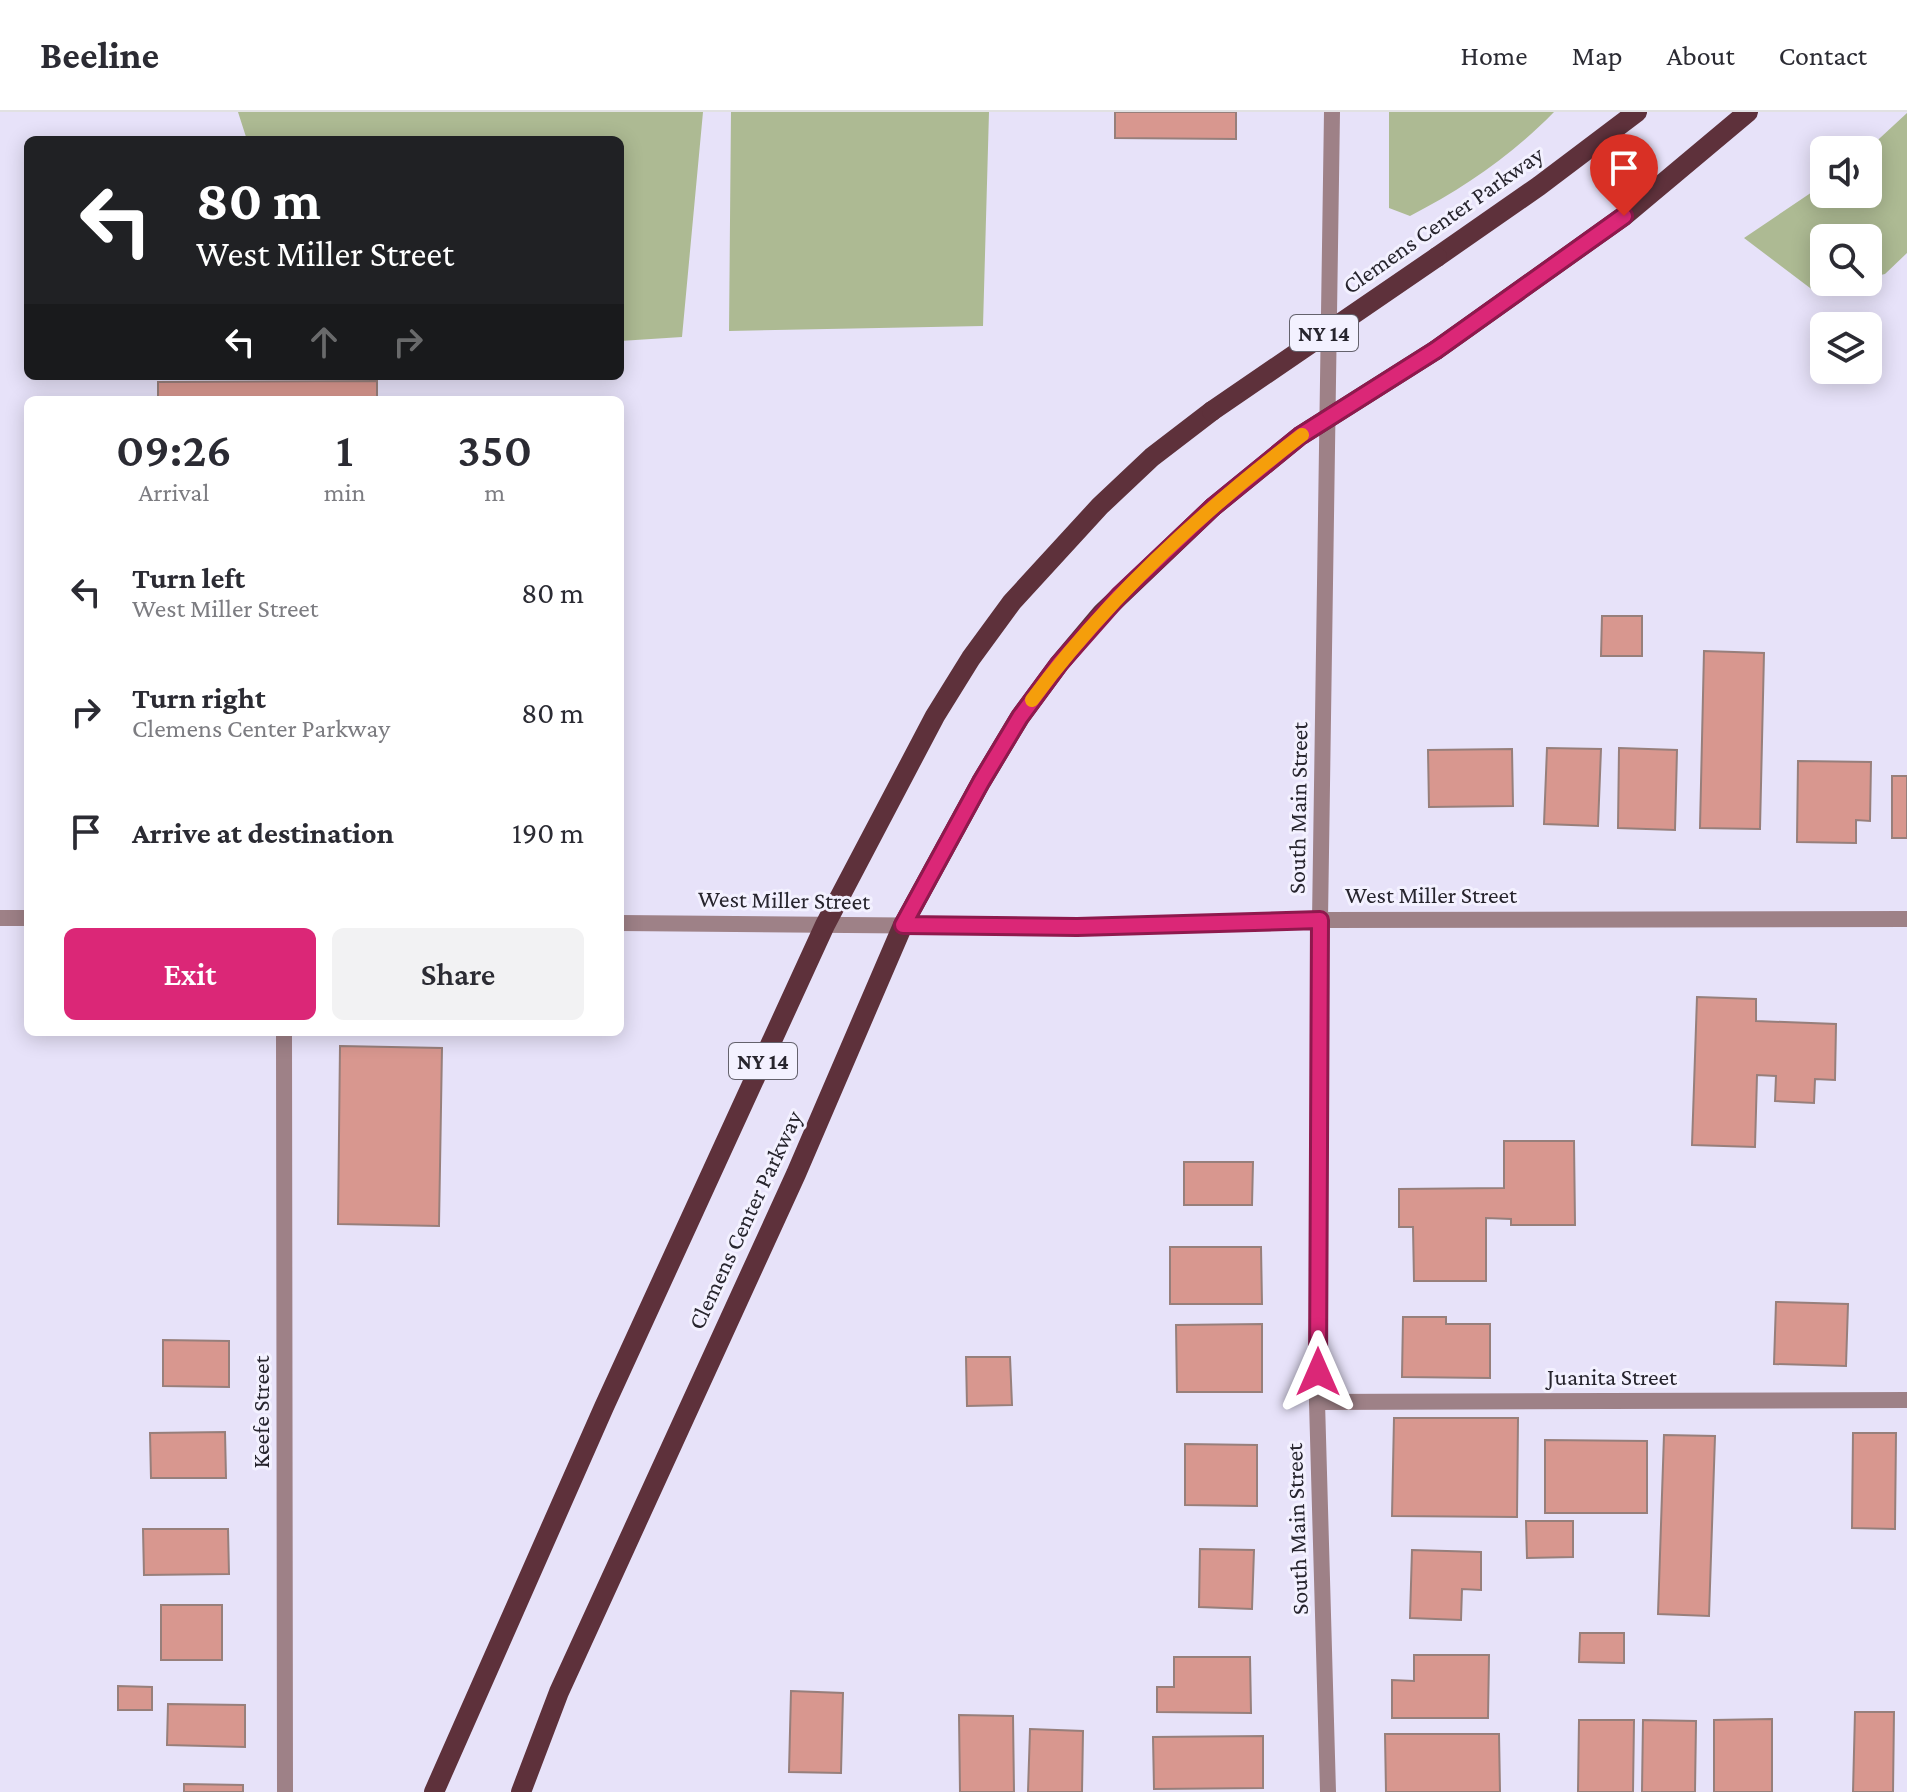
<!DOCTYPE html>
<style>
body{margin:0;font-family:"Crimson Pro",serif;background:#f2f2f3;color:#2b2b33;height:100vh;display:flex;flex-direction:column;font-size:30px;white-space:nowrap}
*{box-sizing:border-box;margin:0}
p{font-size:26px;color:#7c7c81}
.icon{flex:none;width:44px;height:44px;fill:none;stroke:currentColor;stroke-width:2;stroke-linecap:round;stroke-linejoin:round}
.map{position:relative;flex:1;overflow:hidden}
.drawer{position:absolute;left:24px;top:284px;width:600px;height:640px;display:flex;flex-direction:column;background:#fff;border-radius:12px;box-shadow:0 4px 20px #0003}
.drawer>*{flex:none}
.hud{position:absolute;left:24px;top:24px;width:600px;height:244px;border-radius:12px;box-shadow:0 4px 20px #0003;background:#202124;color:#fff;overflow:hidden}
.fabs{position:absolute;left:1810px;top:24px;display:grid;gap:16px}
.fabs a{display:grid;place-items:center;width:72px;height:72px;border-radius:12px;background:#fff;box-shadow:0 4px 20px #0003;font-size:40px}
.pin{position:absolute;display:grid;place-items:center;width:68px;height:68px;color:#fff;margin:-82px -34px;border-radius:50% 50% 50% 0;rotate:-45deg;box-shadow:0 0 8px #0007}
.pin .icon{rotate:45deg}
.me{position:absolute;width:88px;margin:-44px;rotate:0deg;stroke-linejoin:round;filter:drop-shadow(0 0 6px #0008)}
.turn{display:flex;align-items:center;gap:28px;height:168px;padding:0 40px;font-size:36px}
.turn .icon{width:104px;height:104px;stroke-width:2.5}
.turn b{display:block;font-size:56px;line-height:68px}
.lanes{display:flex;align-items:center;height:76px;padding:0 40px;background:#0003;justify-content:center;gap:40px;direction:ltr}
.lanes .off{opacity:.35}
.eta{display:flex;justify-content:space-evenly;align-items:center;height:136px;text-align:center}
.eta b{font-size:48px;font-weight:600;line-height:56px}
.button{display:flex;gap:16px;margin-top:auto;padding:16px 40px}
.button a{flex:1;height:92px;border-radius:12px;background:#db2777;color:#fff;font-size:32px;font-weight:600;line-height:92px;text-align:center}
.button a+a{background:#f2f2f3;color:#2b2b33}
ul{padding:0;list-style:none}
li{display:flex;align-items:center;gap:24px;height:120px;padding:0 40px}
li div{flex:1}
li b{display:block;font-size:30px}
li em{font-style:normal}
header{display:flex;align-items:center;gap:48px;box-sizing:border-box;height:112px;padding:0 40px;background:#fff;border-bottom:2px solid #e1e1e2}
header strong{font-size:38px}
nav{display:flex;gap:44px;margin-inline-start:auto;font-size:28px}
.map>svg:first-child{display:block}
.green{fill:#adba93}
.building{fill:#d8978f;stroke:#977f7b;stroke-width:2}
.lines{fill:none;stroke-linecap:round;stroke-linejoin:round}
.minor{stroke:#9e8187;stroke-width:16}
.tertiary{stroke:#9e8187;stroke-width:16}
.primary{stroke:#5e313b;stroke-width:20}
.primary-bridge{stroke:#5e313b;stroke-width:20}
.route-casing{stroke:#8e194d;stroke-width:20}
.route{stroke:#db2777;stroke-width:14}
.slow{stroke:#f59e0b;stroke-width:14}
.labels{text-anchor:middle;stroke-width:6;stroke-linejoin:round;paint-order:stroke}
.shield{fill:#f3f1ff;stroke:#64626d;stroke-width:2}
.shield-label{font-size:22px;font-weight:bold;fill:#27252e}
.street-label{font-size:24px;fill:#27252e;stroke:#f3f1ff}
</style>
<header>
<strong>Beeline</strong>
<nav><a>Home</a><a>Map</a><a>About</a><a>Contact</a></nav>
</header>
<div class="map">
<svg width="1907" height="1680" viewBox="0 0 1907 1680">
<rect width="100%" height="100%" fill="#e7e2f9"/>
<path class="green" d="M 238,0 L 703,0 L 682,225 L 620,229 L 620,28 L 247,28 Z
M 731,0 L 989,0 L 983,214 L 729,219 Z
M 1389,0 L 1554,0 C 1511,44 1464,76 1410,104 L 1389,96 Z
M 1907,1 L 1907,141 L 1885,162 L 1868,166 L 1868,126 L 1824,126 L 1824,170 L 1851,170 L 1814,179 L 1744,126 L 1824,72 L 1824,82 L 1868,82 L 1867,38 Z"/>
<path class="building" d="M 1115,0 L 1236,0 L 1236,27 L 1115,26 Z
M 377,269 L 377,288 L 158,288 L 158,270 Z
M 1602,504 L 1642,504 L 1642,544 L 1601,544 Z
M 1704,539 L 1764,541 L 1760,717 L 1700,716 Z
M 1547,636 L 1601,637 L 1598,714 L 1544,712 Z
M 1619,636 L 1677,638 L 1675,718 L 1618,716 Z
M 1512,637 L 1513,694 L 1429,695 L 1428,638 Z
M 1798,649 L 1871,650 L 1870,709 L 1856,708 L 1856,731 L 1797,730 Z
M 1892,664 L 1907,664 L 1907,726 L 1892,726 Z
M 1697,885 L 1756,887 L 1756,909 L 1836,912 L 1835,968 L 1815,967 L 1814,991 L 1775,989 L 1776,964 L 1757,963 L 1755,1035 L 1692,1033 Z
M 340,934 L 442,936 L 439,1114 L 338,1112 Z
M 1504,1029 L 1574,1029 L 1575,1113 L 1511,1113 L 1511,1107 L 1486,1106 L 1486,1169 L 1414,1169 L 1413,1115 L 1399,1115 L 1399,1077 L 1504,1076 Z
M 1184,1050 L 1253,1050 L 1252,1093 L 1184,1093 Z
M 1170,1135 L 1261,1135 L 1262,1192 L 1170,1192 Z
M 1776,1190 L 1848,1192 L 1846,1254 L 1774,1252 Z
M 1403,1205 L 1446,1205 L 1446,1212 L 1490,1212 L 1490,1266 L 1402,1265 Z
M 1262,1212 L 1262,1280 L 1177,1280 L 1176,1213 Z
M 163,1228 L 229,1229 L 229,1275 L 163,1274 Z
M 966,1245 L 1010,1245 L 1012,1293 L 967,1294 Z
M 1394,1306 L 1518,1306 L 1517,1405 L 1392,1404 Z
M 225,1320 L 226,1366 L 151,1366 L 150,1321 Z
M 1853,1321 L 1896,1321 L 1895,1417 L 1852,1416 Z
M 1664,1323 L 1715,1324 L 1709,1504 L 1658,1502 Z
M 1545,1328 L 1647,1329 L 1647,1401 L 1545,1401 Z
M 1185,1332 L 1257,1333 L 1257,1394 L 1185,1393 Z
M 1526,1409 L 1573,1409 L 1573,1445 L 1527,1446 Z
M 143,1417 L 228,1417 L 229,1462 L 144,1463 Z
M 1200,1437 L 1254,1438 L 1252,1497 L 1199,1495 Z
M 1412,1438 L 1481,1440 L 1481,1478 L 1462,1477 L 1461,1508 L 1410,1506 Z
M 161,1493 L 222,1493 L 222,1548 L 161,1548 Z
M 1580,1521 L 1624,1521 L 1624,1551 L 1579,1550 Z
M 1414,1543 L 1489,1543 L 1488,1606 L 1392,1606 L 1392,1568 L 1414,1569 Z
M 1174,1545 L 1250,1545 L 1251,1601 L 1157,1600 L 1157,1575 L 1174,1575 Z
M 118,1574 L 152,1575 L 152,1598 L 118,1598 Z
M 791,1579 L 843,1581 L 841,1661 L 789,1660 Z
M 168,1592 L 245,1593 L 245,1635 L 167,1633 Z
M 1855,1600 L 1894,1600 L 1893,1680 L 1853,1680 Z
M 959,1603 L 1013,1604 L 1014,1680 L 960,1680 Z
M 1772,1607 L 1772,1680 L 1714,1680 L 1714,1608 Z
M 1579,1608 L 1634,1608 L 1633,1680 L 1578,1680 Z
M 1643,1608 L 1696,1609 L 1695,1680 L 1642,1680 Z
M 1030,1617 L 1083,1619 L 1082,1680 L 1028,1680 Z
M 1385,1622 L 1499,1622 L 1500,1680 L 1386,1680 Z
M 1263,1624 L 1263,1676 L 1154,1677 L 1153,1625 Z
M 184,1672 L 243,1673 L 243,1680 L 184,1680 Z"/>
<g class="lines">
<path class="minor" d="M 0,806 L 28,806
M 620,811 L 1077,815 L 1320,808 L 1907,807
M 284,920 L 285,1680
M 1317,1290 L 1907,1288"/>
<path class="tertiary" d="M 1328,1680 L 1317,1290 L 1320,808 L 1332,0"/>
<path class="primary" d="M 1437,145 L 1539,74 L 1637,0
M 1436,238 L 1624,104 L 1748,0
M 434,1680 L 604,1295 L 825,813 L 935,604 L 971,546 L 1012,490 L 1100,394 L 1152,345 L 1212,299
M 521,1680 L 559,1580 L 796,1062 L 903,813 L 981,670 L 1020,605 L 1059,552 L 1102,501 L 1213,395"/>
<path class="primary-bridge" d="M 1212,299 L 1437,145
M 1213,395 L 1300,324 L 1436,238"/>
</g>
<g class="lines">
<g class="route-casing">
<path id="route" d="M 1318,1260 L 1320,808 L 1077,815 L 903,813 L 981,670 L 1020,605 L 1059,552 L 1119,484 L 1213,395 L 1300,324 L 1436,238 L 1624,104"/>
</g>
<use href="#route" class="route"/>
<path class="slow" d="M 1032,588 C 1107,486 1201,400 1302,323"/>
</g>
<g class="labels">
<g class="shield">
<rect x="1290" y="203" width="68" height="36" rx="6"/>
<rect x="729" y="931" width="68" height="36" rx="6"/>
</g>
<g class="shield-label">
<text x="1324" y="229">NY 14</text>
<text x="763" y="957">NY 14</text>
</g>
<g class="street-label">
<text transform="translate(1443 108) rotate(-35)" y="8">Clemens Center Parkway</text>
<text transform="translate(1298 696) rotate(-89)" y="8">South Main Street</text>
<text x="1431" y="791">West Miller Street</text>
<text transform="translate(784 788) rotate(1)" y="8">West Miller Street</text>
<text transform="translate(745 1108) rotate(-65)" y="8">Clemens Center Parkway</text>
<text x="1612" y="1273">Juanita Street</text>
<text transform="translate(261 1300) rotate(-90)" y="8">Keefe Street</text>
<text transform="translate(1297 1417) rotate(-92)" y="8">South Main Street</text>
</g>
</g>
</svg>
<div class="fabs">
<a><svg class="icon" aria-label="sound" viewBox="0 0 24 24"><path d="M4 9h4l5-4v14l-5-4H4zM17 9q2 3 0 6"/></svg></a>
<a><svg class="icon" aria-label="search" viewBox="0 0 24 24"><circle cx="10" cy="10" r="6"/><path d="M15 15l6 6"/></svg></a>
<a><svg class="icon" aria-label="layers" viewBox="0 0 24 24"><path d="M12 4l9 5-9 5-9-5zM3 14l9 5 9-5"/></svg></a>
</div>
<div class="pin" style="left:1624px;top:104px;background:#d93025"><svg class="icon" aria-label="arrive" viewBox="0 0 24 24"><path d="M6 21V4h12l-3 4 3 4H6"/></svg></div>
<svg class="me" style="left:1318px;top:1260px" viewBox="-20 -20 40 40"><path d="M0-17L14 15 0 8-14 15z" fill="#db2777" stroke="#fff" stroke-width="4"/></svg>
<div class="hud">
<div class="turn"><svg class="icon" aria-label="left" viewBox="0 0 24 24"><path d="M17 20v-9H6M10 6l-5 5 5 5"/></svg><div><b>80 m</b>West Miller Street</div></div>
<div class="lanes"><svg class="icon" aria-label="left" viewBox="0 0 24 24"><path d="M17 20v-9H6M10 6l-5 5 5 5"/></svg><svg class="icon off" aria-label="ahead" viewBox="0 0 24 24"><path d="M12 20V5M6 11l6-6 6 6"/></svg><svg class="icon off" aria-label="right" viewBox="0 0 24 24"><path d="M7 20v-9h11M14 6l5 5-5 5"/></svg></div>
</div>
<section class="drawer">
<div class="eta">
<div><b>09:26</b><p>Arrival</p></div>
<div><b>1</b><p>min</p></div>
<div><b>350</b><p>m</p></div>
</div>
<ul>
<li><svg class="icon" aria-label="left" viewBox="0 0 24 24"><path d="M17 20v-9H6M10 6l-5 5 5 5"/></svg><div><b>Turn left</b><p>West Miller Street</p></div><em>80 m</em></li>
<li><svg class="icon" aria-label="right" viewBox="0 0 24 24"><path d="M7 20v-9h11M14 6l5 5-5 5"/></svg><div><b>Turn right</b><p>Clemens Center Parkway</p></div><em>80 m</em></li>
<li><svg class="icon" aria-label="arrive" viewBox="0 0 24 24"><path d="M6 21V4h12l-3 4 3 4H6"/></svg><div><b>Arrive at destination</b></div><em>190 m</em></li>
</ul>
<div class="button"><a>Exit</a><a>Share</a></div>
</section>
</div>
